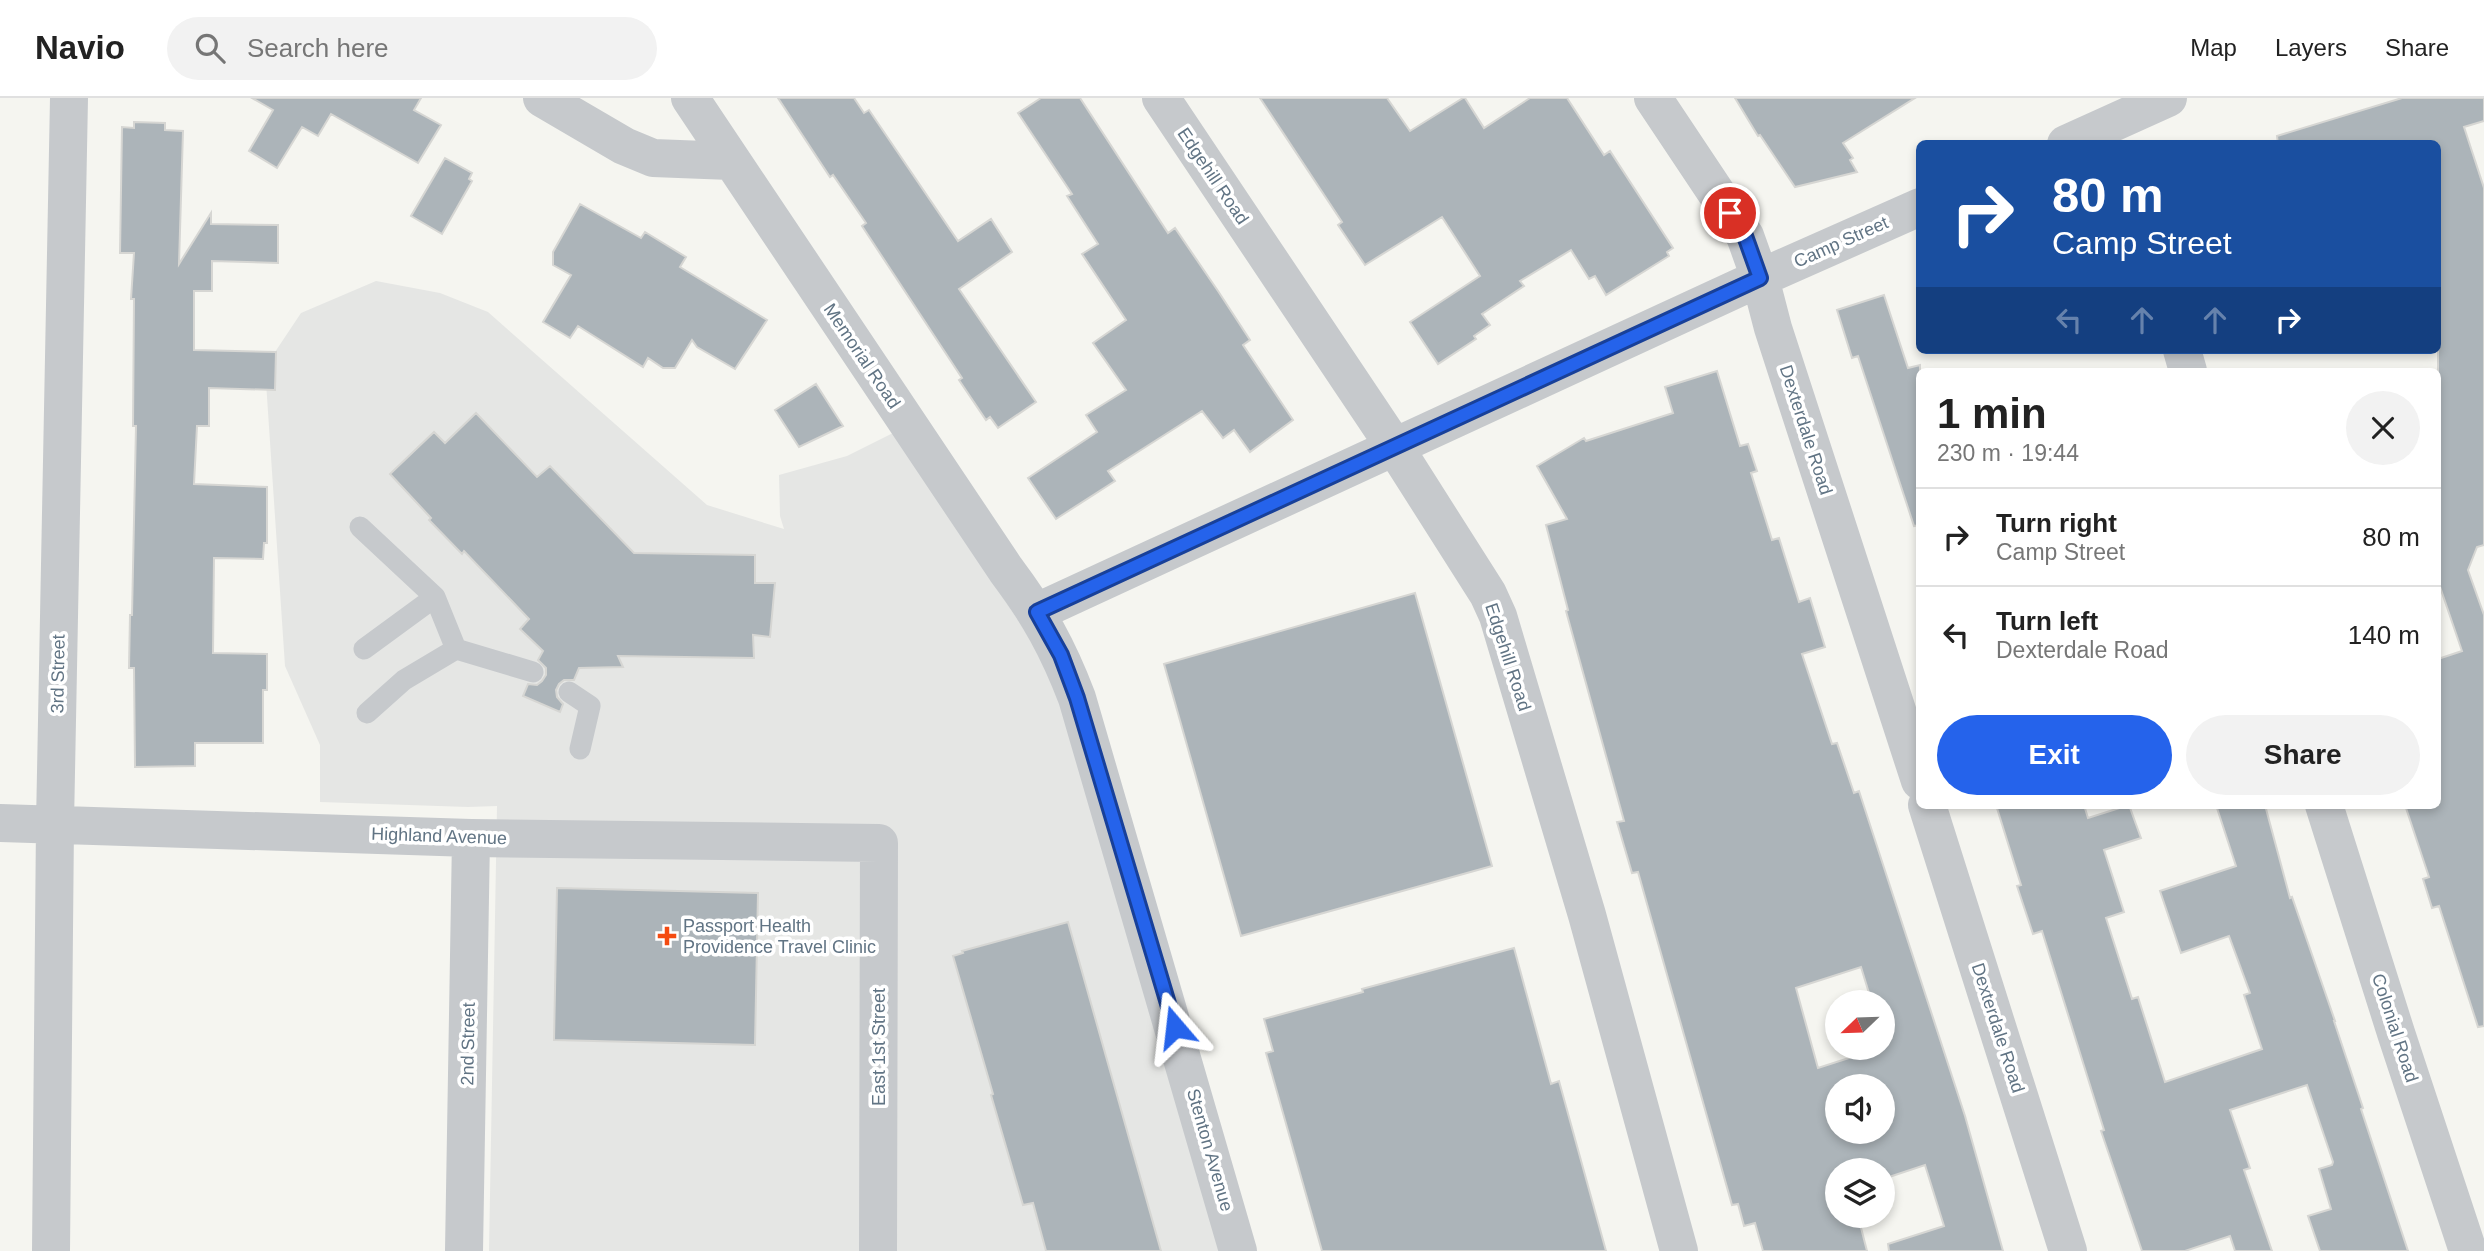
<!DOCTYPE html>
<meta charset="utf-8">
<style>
body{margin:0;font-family:Arial,sans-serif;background:#f2f2f2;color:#222;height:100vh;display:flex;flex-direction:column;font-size:26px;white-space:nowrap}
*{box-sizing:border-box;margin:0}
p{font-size:23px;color:#767676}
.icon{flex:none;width:38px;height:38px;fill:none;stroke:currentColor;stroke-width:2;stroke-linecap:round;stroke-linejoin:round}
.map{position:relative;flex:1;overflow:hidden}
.side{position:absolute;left:1916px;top:270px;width:525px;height:441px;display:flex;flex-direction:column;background:#fff;border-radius:10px;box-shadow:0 4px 10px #0003}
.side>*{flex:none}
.banner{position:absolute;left:1916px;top:42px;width:525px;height:214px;border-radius:10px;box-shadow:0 4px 10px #0003;background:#1a4fa0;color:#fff;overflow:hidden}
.needle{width:46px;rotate:247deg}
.controls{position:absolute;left:1825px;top:892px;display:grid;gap:14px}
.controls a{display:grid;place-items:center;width:70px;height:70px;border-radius:50%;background:#fff;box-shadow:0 4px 10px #0003;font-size:35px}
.pin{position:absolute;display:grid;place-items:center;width:60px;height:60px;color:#fff;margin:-30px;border:4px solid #fff;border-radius:50%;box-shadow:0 2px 7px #0007}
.me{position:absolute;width:77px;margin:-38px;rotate:343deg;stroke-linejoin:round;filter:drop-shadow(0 0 5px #0008)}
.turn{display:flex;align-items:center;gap:24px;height:147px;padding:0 21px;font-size:32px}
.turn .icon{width:91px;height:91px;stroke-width:2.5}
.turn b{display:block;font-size:49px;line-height:60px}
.lanes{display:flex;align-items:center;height:66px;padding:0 21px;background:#0003;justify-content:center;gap:35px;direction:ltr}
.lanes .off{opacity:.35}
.round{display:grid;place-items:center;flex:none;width:74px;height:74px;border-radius:37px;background:#f2f2f2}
.head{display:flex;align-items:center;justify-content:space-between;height:119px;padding:0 21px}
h1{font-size:42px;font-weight:800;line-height:52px}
.button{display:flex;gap:14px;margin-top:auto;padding:14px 21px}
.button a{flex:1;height:80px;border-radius:42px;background:#2563eb;color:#fff;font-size:28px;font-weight:800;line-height:80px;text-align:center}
.button a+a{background:#f2f2f2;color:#222}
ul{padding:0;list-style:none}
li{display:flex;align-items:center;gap:21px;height:98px;padding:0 21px;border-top:2px solid #e0e0e0}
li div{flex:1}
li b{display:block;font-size:26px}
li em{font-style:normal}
header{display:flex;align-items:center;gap:42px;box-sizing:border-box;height:98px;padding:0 35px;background:#fff;border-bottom:2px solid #e0e0e0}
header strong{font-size:33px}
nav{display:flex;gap:38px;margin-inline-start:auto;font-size:24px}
.search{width:490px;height:63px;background:#f2f2f2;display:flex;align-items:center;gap:18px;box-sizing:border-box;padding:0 24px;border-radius:38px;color:#767676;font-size:26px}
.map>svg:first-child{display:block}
.built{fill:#e5e6e4}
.building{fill:#acb4b9;stroke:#d6d6d3;stroke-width:2;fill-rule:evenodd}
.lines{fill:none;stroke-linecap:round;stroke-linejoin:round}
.service{stroke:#c6c9cc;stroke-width:21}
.minor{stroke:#c6c9cc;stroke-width:38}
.route-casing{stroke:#184099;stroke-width:18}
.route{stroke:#2563eb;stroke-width:12}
.poi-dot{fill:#f44b11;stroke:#fff;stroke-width:2.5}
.labels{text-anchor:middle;stroke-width:7;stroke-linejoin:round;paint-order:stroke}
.street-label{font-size:18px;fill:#617484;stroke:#fff}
.poi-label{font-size:18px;fill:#617484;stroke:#fff;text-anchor:start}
</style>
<header>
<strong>Navio</strong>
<div class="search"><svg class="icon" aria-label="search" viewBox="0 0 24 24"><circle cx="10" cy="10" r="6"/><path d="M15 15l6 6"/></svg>Search here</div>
<nav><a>Map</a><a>Layers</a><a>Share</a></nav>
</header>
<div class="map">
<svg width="2484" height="1153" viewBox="0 0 2484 1153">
<rect width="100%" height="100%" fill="#f5f5f0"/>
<path class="built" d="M 376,183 L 440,195 L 488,214 L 707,407 L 784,431 L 780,418 L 779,377 L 847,358 L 895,334 L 1030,541 L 1116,682 L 1231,1153 L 489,1153 L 497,708 L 468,709 L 320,704 L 320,647 L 285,568 L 265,269 L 301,215 Z"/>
<path class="building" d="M 252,0 L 421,0 L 414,12 L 441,27 L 418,65 L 331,16 L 318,38 L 302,29 L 277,70 L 249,53 L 273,12 Z
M 778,0 L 854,0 L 864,15 L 869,12 L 958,143 L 991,121 L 1012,154 L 959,191 L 1036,304 L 998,330 L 990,319 L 986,322 L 959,282 L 962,280 L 862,128 L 866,125 L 833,77 L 830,79 Z
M 1041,0 L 1080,0 L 1168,135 L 1175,130 L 1218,193 L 1250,242 L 1243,247 L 1293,322 L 1250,354 L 1234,332 L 1223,340 L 1202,313 L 1108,373 L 1115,383 L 1056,421 L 1028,380 L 1097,334 L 1086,317 L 1126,292 L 1093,245 L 1126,222 L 1082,156 L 1098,146 L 1067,98 L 1072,96 L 1018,15 Z
M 1260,0 L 1387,0 L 1410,33 L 1463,0 L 1465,0 L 1484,30 L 1530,0 L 1567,0 L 1604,57 L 1610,53 L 1673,150 L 1667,154 L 1669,158 L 1606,197 L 1595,178 L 1589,181 L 1571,152 L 1520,183 L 1524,188 L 1482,216 L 1490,227 L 1474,238 L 1476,241 L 1438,266 L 1410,224 L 1480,178 L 1442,119 L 1365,167 L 1338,127 L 1342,124 Z
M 1735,0 L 1915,0 L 1843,45 L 1853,60 L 1850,62 L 1857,74 L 1795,89 L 1760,37 L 1758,38 Z
M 2402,0 L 2484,0 L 2484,23 L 2464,29 L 2484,90 L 2484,447 L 2477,449 L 2468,472 L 2484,517 L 2484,928 L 2478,929 L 2439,808 L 2432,810 L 2423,781 L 2429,779 L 2405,707 L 2438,707 L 2438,561 L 2462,553 L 2438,483 L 2438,46 L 2278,46 L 2277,38 Z
M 134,24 L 165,25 L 165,32 L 183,33 L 179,166 L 211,115 L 211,126 L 278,127 L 278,165 L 212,163 L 212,193 L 194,193 L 194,252 L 276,254 L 275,292 L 209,290 L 209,328 L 197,328 L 194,386 L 267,389 L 267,445 L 264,445 L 263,461 L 214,460 L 213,555 L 267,556 L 267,592 L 263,592 L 263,645 L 195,645 L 195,668 L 135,669 L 134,570 L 129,570 L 130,517 L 132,517 L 136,328 L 133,328 L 134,201 L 131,201 L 134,155 L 120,155 L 122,29 L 134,30 Z
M 445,60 L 472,75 L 469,81 L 472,83 L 442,136 L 411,118 Z
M 580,106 L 641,140 L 645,134 L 686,159 L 680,169 L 767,222 L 735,271 L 697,249 L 692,242 L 675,270 L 663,270 L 648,260 L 643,269 L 578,228 L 570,240 L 543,224 L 571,177 L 553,167 L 553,154 Z
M 1884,197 L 1908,270 L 1920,267 L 1920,427 L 1914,428 L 1858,258 L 1852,260 L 1837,212 Z
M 1717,273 L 1740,348 L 1748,346 L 1757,373 L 1751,375 L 1772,442 L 1779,440 L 1799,504 L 1810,500 L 1825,549 L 1802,556 L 1832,646 L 1837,645 L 1854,695 L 1859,693 L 1965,1018 L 2003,1153 L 1889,1153 L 1888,1146 L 1944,1128 L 1925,1067 L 1883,1081 L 1883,1073 L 1838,1073 L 1838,1118 L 1858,1118 L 1867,1153 L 1763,1153 L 1755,1125 L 1744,1128 L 1738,1106 L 1732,1107 L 1638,774 L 1632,775 L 1617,724 L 1624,723 L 1566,513 L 1568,512 L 1546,427 L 1567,421 L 1537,368 L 1584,340 L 1586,343 L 1673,315 L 1665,289 ZM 1861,869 L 1872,905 L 1883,905 L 1883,939 L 1886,948 L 1818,970 L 1796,890 ZM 1838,989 L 1883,989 L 1883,1034 L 1838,1034 Z
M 816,286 L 843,328 L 799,349 L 775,312 Z
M 476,315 L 537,379 L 550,368 L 634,455 L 755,457 L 755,485 L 775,485 L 770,539 L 753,537 L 754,560 L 618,558 L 623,569 L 579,570 L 574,582 L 564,582 L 559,586 L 556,592 L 557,599 L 563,606 L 560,614 L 523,598 L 528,586 L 537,587 L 542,583 L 546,577 L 546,570 L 538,562 L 543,553 L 520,531 L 529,521 L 464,453 L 462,456 L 429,422 L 431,420 L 390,376 L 434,334 L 445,345 Z
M 1415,495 L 1492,768 L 1241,838 L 1164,566 Z
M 1996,707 L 2084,707 L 2088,720 L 2129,707 L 2141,740 L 2104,752 L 2124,814 L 2106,820 L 2132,901 L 2138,899 L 2165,984 L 2262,951 L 2244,897 L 2250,895 L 2229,838 L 2181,855 L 2160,793 L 2236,768 L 2216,707 L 2265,707 L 2290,800 L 2292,799 L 2335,923 L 2334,923 L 2363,1010 L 2361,1011 L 2408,1153 L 2320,1153 L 2308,1118 L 2331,1111 L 2319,1071 L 2332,1067 L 2333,1064 L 2307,987 L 2230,1012 L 2250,1070 L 2244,1072 L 2272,1153 L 2235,1153 L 2230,1138 L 2185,1153 L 2142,1153 L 2101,1033 L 2104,1032 L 2042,833 L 2033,836 L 2017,788 L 2021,787 Z
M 557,790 L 758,795 L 755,947 L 554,942 Z
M 1068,824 L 1161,1153 L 1046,1153 L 1033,1105 L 1023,1107 L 991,997 L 993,996 L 953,858 L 963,855 L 962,853 Z
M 1514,850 L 1551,986 L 1559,983 L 1606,1153 L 1322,1153 L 1266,955 L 1273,953 L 1264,921 L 1363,894 L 1362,891 Z"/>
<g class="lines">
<path class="service" d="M 360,429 L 435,499 L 456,551
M 364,551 L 435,499
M 569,594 L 590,608 L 580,651
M 367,615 L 404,582 L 456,551 L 533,574"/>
<path class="minor" d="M 542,0 L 624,48 L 653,60 L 731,63
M 690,0 L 1006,472 C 1039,516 1058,550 1077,600 L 1238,1153
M 1161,0 L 1394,348 L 1488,496 L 1498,518 L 1587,817 L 1679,1153
M 1653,0 L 1745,138 L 1760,180 L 1773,230 L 1920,683
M 2066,46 L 2168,0
M 2182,252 L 2188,273
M 1037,514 L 1760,180 L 1920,109
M 1927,707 L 2068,1153
M 2324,707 L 2396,935 L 2468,1153
M 0,725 L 471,740 L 879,745 L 878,1153
M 51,1153 L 55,726 L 69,0
M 464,1153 L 471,740"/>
</g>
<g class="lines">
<g class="route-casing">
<path id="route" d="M 1175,929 L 1077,600 L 1061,557 L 1037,514 L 1760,180 L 1745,138 L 1730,115"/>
</g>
<use href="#route" class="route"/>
</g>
<path class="poi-dot" d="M663.5 827.5h7v7h7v7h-7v7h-7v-7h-7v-7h7z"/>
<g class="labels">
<g class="street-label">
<text transform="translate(1213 78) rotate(56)" y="6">Edgehill Road</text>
<text transform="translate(1841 144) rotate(-24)" y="6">Camp Street</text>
<text transform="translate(862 258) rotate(56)" y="6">Memorial Road</text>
<text transform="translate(1806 332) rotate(72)" y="6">Dexterdale Road</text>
<text transform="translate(1508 559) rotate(72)" y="6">Edgehill Road</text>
<text transform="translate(58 576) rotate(-89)" y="6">3rd Street</text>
<text transform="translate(439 738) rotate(2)" y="6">Highland Avenue</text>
<text transform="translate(1998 930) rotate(72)" y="6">Dexterdale Road</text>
<text transform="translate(2395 930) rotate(72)" y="6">Colonial Road</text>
<text transform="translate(468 946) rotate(-89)" y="6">2nd Street</text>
<text transform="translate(879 949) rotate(-90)" y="6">East 1st Street</text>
<text transform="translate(1210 1052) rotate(74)" y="6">Stenton Avenue</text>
</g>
<g class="poi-label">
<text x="683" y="834">Passport Health<tspan x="683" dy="21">Providence Travel Clinic</tspan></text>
</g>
</g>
</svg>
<div class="controls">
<a><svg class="needle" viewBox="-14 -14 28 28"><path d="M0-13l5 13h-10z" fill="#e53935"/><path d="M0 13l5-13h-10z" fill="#767676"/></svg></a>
<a><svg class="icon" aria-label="sound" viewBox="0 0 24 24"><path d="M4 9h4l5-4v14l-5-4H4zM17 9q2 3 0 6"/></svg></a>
<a><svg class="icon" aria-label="layers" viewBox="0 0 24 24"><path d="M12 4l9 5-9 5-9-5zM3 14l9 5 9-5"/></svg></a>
</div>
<div class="pin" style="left:1730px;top:115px;background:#d93025"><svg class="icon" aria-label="arrive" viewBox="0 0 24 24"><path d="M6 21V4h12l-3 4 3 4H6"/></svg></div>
<svg class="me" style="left:1175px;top:929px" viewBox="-20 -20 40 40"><path d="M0-17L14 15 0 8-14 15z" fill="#2563eb" stroke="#fff" stroke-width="4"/></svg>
<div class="banner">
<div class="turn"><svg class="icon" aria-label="right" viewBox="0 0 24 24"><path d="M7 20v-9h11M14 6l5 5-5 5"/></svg><div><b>80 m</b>Camp Street</div></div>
<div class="lanes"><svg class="icon off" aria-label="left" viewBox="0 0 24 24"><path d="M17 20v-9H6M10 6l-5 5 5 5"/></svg><svg class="icon off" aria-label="ahead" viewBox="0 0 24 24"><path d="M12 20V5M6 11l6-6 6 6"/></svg><svg class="icon off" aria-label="ahead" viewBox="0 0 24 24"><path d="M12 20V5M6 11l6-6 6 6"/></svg><svg class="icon" aria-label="right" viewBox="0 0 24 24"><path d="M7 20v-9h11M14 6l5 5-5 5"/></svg></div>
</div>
<section class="side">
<div class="head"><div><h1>1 min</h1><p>230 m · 19:44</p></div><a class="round"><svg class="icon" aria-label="close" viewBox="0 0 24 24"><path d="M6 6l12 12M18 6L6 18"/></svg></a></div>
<ul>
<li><svg class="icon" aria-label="right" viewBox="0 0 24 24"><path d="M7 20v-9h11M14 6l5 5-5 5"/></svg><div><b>Turn right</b><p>Camp Street</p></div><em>80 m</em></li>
<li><svg class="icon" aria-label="left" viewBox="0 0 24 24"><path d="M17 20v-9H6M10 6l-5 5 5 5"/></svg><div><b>Turn left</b><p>Dexterdale Road</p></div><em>140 m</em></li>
</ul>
<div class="button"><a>Exit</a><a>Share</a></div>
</section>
</div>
